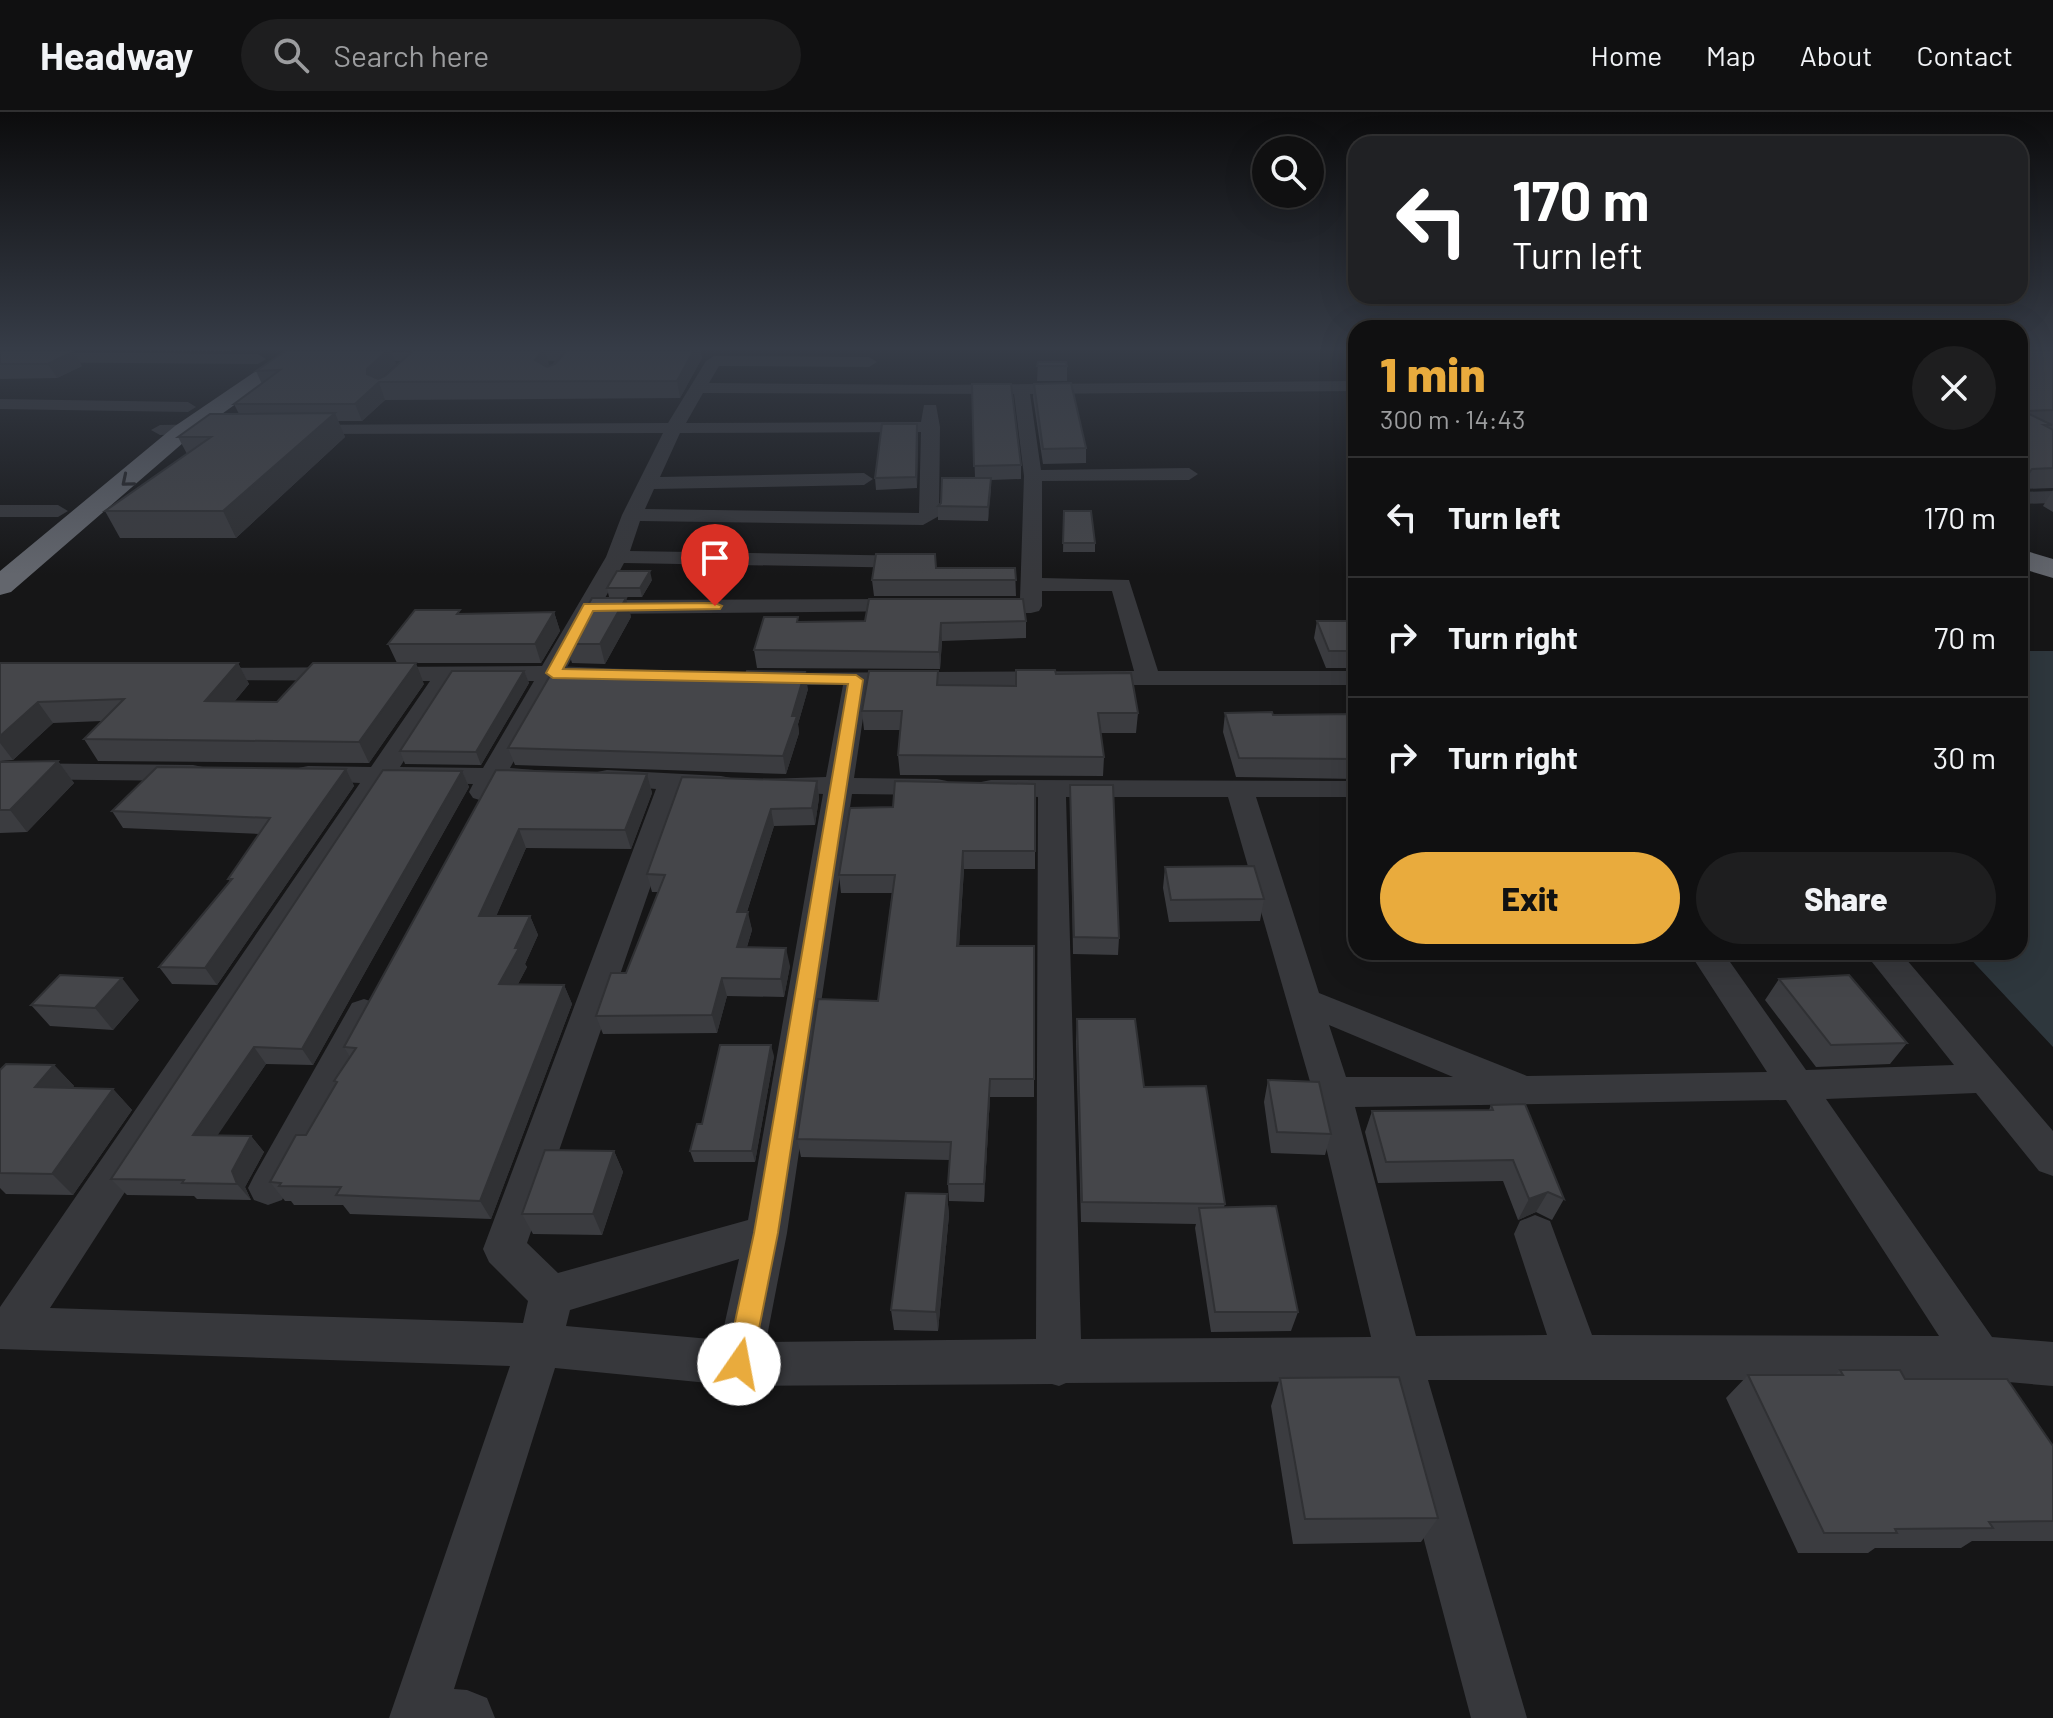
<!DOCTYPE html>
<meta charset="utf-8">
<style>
body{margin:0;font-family:Barlow,sans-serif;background:#1e1e1f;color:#f1f3f6;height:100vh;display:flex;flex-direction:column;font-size:30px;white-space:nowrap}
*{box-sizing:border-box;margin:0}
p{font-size:26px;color:#9c9d9f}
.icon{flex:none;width:44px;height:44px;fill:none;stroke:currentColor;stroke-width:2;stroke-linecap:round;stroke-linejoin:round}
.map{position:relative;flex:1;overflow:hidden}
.details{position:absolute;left:1348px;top:208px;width:680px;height:640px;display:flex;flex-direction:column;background:#101011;border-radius:24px;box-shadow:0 8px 32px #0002,0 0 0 2px #303031}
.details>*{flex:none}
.top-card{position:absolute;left:1348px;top:24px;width:680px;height:168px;border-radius:24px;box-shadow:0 8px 32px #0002,0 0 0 2px #303031;background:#202124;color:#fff;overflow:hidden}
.buttons{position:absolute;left:1252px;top:24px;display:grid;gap:16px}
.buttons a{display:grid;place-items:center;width:72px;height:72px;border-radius:50%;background:#101011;box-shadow:0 8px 32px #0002,0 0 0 2px #303031;font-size:40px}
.pin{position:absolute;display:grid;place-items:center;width:68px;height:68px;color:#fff;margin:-82px -34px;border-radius:50% 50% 50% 0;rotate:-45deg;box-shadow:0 0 8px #0007}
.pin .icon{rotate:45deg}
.me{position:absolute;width:88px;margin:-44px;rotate:12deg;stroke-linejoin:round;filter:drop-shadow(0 0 6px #0008)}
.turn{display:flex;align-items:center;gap:28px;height:168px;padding:0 32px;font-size:36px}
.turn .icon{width:104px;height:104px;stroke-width:2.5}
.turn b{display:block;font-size:56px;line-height:68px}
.round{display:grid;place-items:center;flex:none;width:84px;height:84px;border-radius:42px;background:#1e1e1f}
.head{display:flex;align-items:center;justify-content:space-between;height:136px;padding:0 32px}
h1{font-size:48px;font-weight:800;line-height:60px;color:#e9ab3d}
.cta{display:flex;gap:16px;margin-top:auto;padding:16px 32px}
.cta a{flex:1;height:92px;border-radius:48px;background:#e9ab3d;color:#111;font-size:32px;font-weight:800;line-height:92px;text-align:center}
.cta a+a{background:#1e1e1f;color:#f1f3f6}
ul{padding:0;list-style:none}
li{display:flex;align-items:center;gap:24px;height:120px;padding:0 32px;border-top:2px solid #303031}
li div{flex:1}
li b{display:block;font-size:30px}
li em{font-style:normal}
header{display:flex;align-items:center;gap:48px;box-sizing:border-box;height:112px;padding:0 40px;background:#101011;border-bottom:2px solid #303031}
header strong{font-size:38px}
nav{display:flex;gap:44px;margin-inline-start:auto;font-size:28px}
.search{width:560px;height:72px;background:#1e1e1f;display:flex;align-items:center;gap:20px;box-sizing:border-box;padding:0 28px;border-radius:44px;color:#9c9d9f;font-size:30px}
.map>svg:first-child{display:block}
.water{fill:#2e373d}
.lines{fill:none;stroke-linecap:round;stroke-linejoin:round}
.street{fill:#37383c;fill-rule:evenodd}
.highway{fill:#63666d;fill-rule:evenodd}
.wall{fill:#3b3c40}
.shaded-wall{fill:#303134}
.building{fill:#45464a;stroke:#303134;stroke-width:2}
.oneway{stroke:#262629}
.route{fill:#e9ab3d;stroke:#976f28;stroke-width:2}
</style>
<header>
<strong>Headway</strong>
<div class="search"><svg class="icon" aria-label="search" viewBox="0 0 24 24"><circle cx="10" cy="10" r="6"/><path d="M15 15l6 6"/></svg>Search here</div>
<nav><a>Home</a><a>Map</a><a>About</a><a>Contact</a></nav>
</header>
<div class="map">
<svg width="2053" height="1606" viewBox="0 0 2053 1606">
<rect width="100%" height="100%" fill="#161617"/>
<path class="water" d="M 2020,539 L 2053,539 L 2053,935 L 1964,840 L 2020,840 Z"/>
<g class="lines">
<path class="street" d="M 504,239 L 567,239 L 575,244 L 557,267 L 551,269 L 543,264 L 555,249 L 499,247 L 499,241 Z
M 0,240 L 258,242 L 266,247 L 258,252 L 0,250 Z
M 352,240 L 450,240 L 458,245 L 450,250 L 347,248 L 347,242 Z
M 714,244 L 869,245 L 877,250 L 869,255 L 719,254 L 709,271 L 930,273 L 1356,269 L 1356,279 L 1030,282 L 1041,358 L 1189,356 L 1198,362 L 1189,368 L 1042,369 L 1042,466 L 1129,468 L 1158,559 L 1356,559 L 1356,573 L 868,573 L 854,666 L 937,667 L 947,669 L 951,675 L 947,681 L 937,683 L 852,682 L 787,1121 L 766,1230 L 1036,1227 L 1038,685 L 981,682 L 977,676 L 981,670 L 991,668 L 1356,669 L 1356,685 L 1256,685 L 1319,881 L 1527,964 L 1767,960 L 1689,840 L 1723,840 L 1806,958 L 1954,953 L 1864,840 L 1900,840 L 2053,1019 L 2053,1064 L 2039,1059 L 1976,981 L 1826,987 L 1992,1225 L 2053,1230 L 2053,1274 L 2008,1270 L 2005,1276 L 1989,1282 L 1973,1276 L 1968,1268 L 1428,1268 L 1527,1606 L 1471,1606 L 1382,1269 L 1066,1271 L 1059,1274 L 1052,1272 L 739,1274 L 555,1256 L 454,1577 L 467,1578 L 487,1586 L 495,1606 L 389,1606 L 510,1254 L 0,1237 L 0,1195 L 360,671 L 298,668 L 294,662 L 298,656 L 308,654 L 371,655 L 430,569 L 199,568 L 190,566 L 187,561 L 190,556 L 542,554 L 606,445 L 622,403 L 663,321 L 298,322 L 289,317 L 292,313 L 668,311 L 706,249 ZM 703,281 L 1014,282 L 1024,364 L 1020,487 L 972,489 L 969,494 L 972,499 L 980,501 L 1031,501 L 1039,499 L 1042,494 L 1042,479 L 1112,479 L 1134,559 L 754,561 L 751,566 L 754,571 L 763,573 L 843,573 L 826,665 L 765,667 L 761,673 L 765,679 L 823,682 L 748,1108 L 558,1161 L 527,1131 L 684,678 L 731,678 L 735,672 L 731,666 L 721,664 L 607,658 L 597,660 L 593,666 L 597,672 L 656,677 L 483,1137 L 489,1150 L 528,1189 L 523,1211 L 50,1196 L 389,671 L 473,672 L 469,680 L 473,686 L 483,689 L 493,686 L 501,673 L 547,671 L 551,665 L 547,659 L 510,656 L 559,569 L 602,567 L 605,562 L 602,557 L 567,555 L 596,502 L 918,499 L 921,494 L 918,489 L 910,487 L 604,488 L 624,451 L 918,456 L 929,450 L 918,444 L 630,439 L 640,409 L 923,413 L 939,404 L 940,315 L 936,293 L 924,293 L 921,310 L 686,311 ZM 921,320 L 919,401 L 645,397 L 654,377 L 864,373 L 873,367 L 864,361 L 660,365 L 680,321 ZM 455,569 L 534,569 L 483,656 L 400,655 ZM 1066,685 L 1228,685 L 1313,980 L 1371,1225 L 1081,1227 ZM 1329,913 L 1453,965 L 1346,965 ZM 1786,988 L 1939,1224 L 1592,1223 L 1550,1109 L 1535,1103 L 1520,1109 L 1514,1122 L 1547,1223 L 1416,1224 L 1355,995 ZM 739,1147 L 721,1228 L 566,1214 L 570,1198 Z
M 0,287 L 188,290 L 196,295 L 188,300 L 0,297 Z
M 215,312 L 221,313 L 224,317 L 221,321 L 160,323 L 151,318 L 160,313 Z
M 2053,379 L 2053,391 L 2020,392 L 2020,380 Z
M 0,393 L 58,393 L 68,399 L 58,405 L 0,405 Z
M 0,651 L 193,653 L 203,655 L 207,661 L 203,667 L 193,669 L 0,667 Z
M 364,887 L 376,891 L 381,900 L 282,1088 L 268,1093 L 254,1088 L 248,1076 L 254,1064 L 352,891 Z"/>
<path class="highway" d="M 287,238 L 311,238 L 191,324 L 11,480 L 0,483 L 0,459 L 175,314 Z
M 2020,437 L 2053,447 L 2053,466 L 2020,456 Z"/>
</g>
<path class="wall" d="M 89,238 L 232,238 L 230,239 Z
M 287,238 L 391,238 L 396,252 L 382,265 L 549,252 L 547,255 L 555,252 L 567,238 L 700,238 L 702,246 L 680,286 L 385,288 L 362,309 L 338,309 L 345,325 L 236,426 L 120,426 L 105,399 L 187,342 L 178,325 L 239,302 L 234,292 L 262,272 L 256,259 Z
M 2020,238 L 2053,239 L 2053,317 L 2051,317 L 2053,318 L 2053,376 L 2020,377 Z
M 0,239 L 82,254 L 57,266 L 0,267 Z
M 1038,250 L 1067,254 L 1067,269 L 1037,269 Z
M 972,272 L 1021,353 L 1021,367 L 991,368 L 988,409 L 938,408 L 938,394 L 975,366 Z
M 1034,272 L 1086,336 L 1086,351 L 1043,352 L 1033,285 Z
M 918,323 L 917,376 L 876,378 L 875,366 Z
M 2053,378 L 2053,400 L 2043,394 Z
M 1064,399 L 1095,431 L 1095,440 L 1063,440 Z
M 935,442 L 936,456 L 1015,456 L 1016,484 L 874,484 L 872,468 Z
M 652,468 L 642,485 L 609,485 L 607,476 Z
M 626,486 L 631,505 L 605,552 L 572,551 L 566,532 Z
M 554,500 L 560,519 L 541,551 L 397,551 L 388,532 Z
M 1026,509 L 1026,526 L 942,529 L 940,557 L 757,556 L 754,538 L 799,510 Z
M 1317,509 L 1356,509 L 1356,556 L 1326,556 L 1314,526 Z
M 0,551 L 238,551 L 249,572 L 234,590 L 277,590 L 424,572 L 369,651 L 98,649 L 84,627 L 102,609 L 53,611 L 13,648 L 0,649 Z
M 524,559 L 529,571 L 481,653 L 405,652 L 400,639 Z
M 1056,562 L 1138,601 L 1136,621 L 1101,621 L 1104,645 L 1103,664 L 900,663 L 898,643 L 900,618 L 864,618 L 862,599 L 938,573 L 1016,574 Z
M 808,577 L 798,612 L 799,621 L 786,662 L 515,653 L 508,636 Z
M 1225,601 L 1273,603 L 1356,602 L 1356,667 L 1236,665 L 1223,620 Z
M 58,649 L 74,671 L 27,720 L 0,721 L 0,650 Z
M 346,657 L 354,674 L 217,873 L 172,872 L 159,855 L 230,769 L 228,767 L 259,722 L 123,716 L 112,699 Z
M 496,658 L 647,662 L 652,681 L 631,737 L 526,736 L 496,804 L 530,804 L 538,823 L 525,852 L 527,855 L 518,872 L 564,873 L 572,892 L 491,1107 L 350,1102 L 343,1093 L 294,1093 L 291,1089 L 285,1089 L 270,1070 L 306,1023 L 336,973 L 334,969 L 350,945 L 344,935 Z
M 462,659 L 469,675 L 313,953 L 266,952 L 217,1023 L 251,1024 L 264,1040 L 245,1075 L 251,1088 L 197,1087 L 194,1084 L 127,1083 L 111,1067 Z
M 817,669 L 819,686 L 815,713 L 774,714 L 747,800 L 752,818 L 747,835 L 790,854 L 784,885 L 727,884 L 717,921 L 603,922 L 596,904 L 626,861 L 658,780 L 652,780 L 647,762 Z
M 1035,672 L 1035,757 L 964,757 L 959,834 L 1034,834 L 1034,985 L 990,985 L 984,1090 L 949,1089 L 948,1072 L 950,1048 L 801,1045 L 797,1027 L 878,889 L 892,781 L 841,781 L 839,763 L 893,695 Z
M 1070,673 L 1119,826 L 1118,843 L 1073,842 Z
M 1356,674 L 1356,697 L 1352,688 Z
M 1165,755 L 1264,787 L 1260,809 L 1169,810 L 1163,776 Z
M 1779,867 L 1907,931 L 1890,952 L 1816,955 L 1765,888 Z
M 139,888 L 113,918 L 50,914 L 31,893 Z
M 1077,907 L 1144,975 L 1225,1092 L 1224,1095 L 1298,1200 L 1291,1219 L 1211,1220 L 1195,1116 L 1196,1112 L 1081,1110 L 1076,929 Z
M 774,944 L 755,1050 L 694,1050 L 690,1039 L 702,1012 Z
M 54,953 L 74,974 L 72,976 L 113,977 L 132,998 L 73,1083 L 6,1082 L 0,1076 L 0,958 Z
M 1268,968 L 1331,1022 L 1325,1043 L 1271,1041 L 1264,990 Z
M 1491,993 L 1564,1087 L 1552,1108 L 1536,1100 L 1518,1108 L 1503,1069 L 1378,1071 L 1365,1020 L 1372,999 L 1489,998 Z
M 614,1039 L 623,1060 L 602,1123 L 533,1122 L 522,1102 Z
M 947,1082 L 949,1103 L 938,1219 L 894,1218 L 891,1198 Z
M 1840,1258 L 1905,1267 L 2053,1334 L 2053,1429 L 1972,1429 L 1961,1436 L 1875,1436 L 1868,1441 L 1798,1441 L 1726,1286 L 1748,1263 L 1835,1263 Z
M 1280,1266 L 1438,1406 L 1421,1430 L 1293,1432 L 1271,1294 Z"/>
<path class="shaded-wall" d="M 388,238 L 391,238 L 396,252 L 373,274 L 379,270 L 385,288 L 362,309 L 355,292 L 367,262 L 367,257 Z
M 543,238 L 545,238 L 549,252 L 540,264 L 535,248 Z
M 694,238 L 700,238 L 702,246 L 680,286 L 677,269 Z
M 74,239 L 82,254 L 57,266 L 48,252 Z
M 335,301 L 345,325 L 236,426 L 223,399 Z
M 917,312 L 918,323 L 917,376 L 916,365 Z
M 991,366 L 991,379 L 988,409 L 988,395 Z
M 650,459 L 652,468 L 642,485 L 640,476 Z
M 626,486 L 631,505 L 605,552 L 600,532 Z
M 554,500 L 560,519 L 541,551 L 535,532 Z
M 941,511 L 942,529 L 940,557 L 939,540 Z
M 238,551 L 249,572 L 217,610 L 205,589 Z
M 416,551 L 424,572 L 369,651 L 359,630 Z
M 524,559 L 529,571 L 481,653 L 476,640 Z
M 805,560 L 808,577 L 798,612 L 799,621 L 786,662 L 783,644 L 792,604 Z
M 38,590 L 53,611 L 13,648 L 0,631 L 0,624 Z
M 58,649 L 74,671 L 27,720 L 10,698 Z
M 346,657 L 354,674 L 217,873 L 205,856 Z
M 462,659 L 469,675 L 313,953 L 302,937 Z
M 647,662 L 652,681 L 631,737 L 625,718 Z
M 817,669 L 819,686 L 815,713 L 812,696 Z
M 771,697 L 774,714 L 741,818 L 737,800 Z
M 519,717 L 526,736 L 488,823 L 479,804 Z
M 963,739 L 964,757 L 958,852 L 957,834 Z
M 748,800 L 752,818 L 741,853 L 737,835 Z
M 530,804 L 538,823 L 525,852 L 527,855 L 508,891 L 499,872 Z
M 786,836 L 790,854 L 784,885 L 781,867 Z
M 122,866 L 139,888 L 113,918 L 95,896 Z
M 722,866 L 727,884 L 717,921 L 712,903 Z
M 564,873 L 572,892 L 491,1107 L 480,1089 Z
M 771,933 L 774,944 L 755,1050 L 752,1039 Z
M 254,935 L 266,952 L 207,1039 L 193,1023 Z
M 54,953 L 74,974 L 56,996 L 35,975 Z
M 990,967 L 990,985 L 984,1090 L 984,1072 Z
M 113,977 L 132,998 L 73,1083 L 52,1062 Z
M 251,1024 L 264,1040 L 245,1075 L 251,1088 L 237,1072 L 232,1059 Z
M 614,1039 L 623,1060 L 602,1123 L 593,1102 Z
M 1548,1080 L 1536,1100 L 1518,1108 L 1529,1087 Z
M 947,1082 L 949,1103 L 938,1219 L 936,1200 Z"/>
<path class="building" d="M 287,238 L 388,238 L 367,257 L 367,262 L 378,267 L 385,264 L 414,238 L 543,238 L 535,248 L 547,255 L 555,252 L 567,238 L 694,238 L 677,269 L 379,270 L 355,292 L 234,292 L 280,258 L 256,259 Z
M 2020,238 L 2053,239 L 2053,298 L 2023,299 L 2052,313 L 2044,313 L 2053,318 L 2053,356 L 2032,357 L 2029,361 L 2020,362 Z
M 0,239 L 74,239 L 48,252 L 0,252 Z
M 1038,250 L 1066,250 L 1067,254 L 1037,254 Z
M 1071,271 L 1086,336 L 1043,337 L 1034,272 Z
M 972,272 L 1011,272 L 1021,353 L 974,354 Z
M 335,301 L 223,399 L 105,399 L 211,325 L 178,325 L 210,302 Z
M 882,312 L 917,312 L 916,365 L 875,366 Z
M 942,366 L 991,366 L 988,395 L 938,394 L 941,391 Z
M 1064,399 L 1091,399 L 1095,431 L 1063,431 Z
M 876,442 L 935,442 L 936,456 L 1015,456 L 1016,468 L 872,468 Z
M 617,459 L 650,459 L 640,476 L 607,476 Z
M 592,486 L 626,486 L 600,532 L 566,532 Z
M 869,487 L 1023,487 L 1026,509 L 941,511 L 939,540 L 754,538 L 764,505 L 798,505 L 797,510 L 865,509 Z
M 415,498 L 460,498 L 457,502 L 554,500 L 535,532 L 388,532 Z
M 1317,509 L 1356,509 L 1356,539 L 1329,539 Z
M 0,551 L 238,551 L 205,589 L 277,590 L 313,551 L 416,551 L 359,630 L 84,627 L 124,587 L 38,590 L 0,624 Z
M 555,555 L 746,563 L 747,559 L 805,560 L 792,604 L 797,604 L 783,644 L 508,636 Z
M 1016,558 L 1055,558 L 1056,562 L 1131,561 L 1138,601 L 1098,601 L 1104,645 L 898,643 L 902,599 L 862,599 L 869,559 L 938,559 L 937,573 L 1016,574 Z
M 452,559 L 524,559 L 476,640 L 400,639 Z
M 1272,600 L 1273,603 L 1356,602 L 1356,647 L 1239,646 L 1225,601 Z
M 58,649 L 10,698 L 0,698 L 0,650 Z
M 157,655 L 346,657 L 205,856 L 159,855 L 232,767 L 228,767 L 270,706 L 112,699 Z
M 383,658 L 462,659 L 302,937 L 254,935 L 193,1023 L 251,1024 L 232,1059 L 237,1072 L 182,1071 L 184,1068 L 111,1067 Z
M 496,658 L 647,662 L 625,718 L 519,717 L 479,804 L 530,804 L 515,836 L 519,836 L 499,872 L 564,873 L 480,1089 L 336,1083 L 341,1075 L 279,1074 L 281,1071 L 270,1070 L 296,1023 L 306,1023 L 337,970 L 334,969 L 356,936 L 344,935 Z
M 682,665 L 817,669 L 812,696 L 771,697 L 737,800 L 748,800 L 737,835 L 786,836 L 781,867 L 722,866 L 712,903 L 596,904 L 611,861 L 626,861 L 665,763 L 647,762 Z
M 895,669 L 1035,672 L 1035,739 L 963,739 L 957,834 L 1034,834 L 1034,967 L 990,967 L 984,1072 L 948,1072 L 951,1030 L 797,1027 L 818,887 L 878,889 L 895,763 L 839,763 L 850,696 L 893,695 Z
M 1070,673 L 1113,673 L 1119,826 L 1074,825 Z
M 1254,754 L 1264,787 L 1171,788 L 1165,755 Z
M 60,863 L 122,866 L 95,896 L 31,893 Z
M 1849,863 L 1907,931 L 1831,933 L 1779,867 Z
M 1077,907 L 1135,907 L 1144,975 L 1206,974 L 1225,1092 L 1082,1090 Z
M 720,933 L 771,933 L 752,1039 L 690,1039 L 697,1012 L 702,1012 Z
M 6,952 L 54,953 L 35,975 L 113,977 L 52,1062 L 0,1061 L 0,958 Z
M 1268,968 L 1319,970 L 1331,1022 L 1277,1020 Z
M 1525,992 L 1564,1087 L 1548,1080 L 1529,1087 L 1513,1048 L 1386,1050 L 1372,999 L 1493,998 L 1491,993 Z
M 545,1038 L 614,1039 L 593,1102 L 522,1102 Z
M 906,1081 L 947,1082 L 936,1200 L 891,1198 Z
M 1276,1094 L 1298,1200 L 1215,1200 L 1199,1096 Z
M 1840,1258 L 1900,1258 L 1905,1267 L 2007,1267 L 2053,1334 L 2053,1409 L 1989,1410 L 1993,1416 L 1895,1417 L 1897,1421 L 1824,1421 L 1748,1263 L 1843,1263 Z
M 1399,1265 L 1438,1406 L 1305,1407 L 1280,1266 Z"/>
<defs><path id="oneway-chevron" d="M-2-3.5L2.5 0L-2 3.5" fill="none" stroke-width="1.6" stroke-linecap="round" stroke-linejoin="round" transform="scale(2)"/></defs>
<use class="oneway" href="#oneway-chevron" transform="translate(127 369) rotate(140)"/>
<linearGradient id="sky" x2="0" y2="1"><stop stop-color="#0c0c0d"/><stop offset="0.51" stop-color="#363c47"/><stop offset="1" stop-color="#363c47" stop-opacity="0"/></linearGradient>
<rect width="2053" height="463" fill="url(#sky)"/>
<path class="route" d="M 715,491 L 722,494 L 720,497 L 593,499 L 563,557 L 856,563 L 863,568 L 778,1121 L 752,1252 L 748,1261 L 739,1265 L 729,1261 L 726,1252 L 754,1121 L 848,572 L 553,566 L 546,561 L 584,492 Z"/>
</svg>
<div class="buttons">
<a><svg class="icon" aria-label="search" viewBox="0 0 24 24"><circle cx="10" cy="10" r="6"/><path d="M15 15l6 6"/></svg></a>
</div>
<div class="pin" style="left:715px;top:494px;background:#d93025"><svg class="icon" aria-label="arrive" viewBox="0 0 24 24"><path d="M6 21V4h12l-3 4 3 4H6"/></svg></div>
<svg class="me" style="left:739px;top:1252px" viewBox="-20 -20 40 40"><circle r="19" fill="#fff"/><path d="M0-13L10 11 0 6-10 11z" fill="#e9ab3d"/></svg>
<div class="top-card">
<div class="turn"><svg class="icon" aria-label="left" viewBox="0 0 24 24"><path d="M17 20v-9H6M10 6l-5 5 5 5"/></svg><div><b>170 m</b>Turn left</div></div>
</div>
<section class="details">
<div class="head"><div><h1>1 min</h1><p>300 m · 14:43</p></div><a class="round"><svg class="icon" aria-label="close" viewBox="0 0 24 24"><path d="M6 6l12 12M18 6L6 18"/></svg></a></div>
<ul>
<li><svg class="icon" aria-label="left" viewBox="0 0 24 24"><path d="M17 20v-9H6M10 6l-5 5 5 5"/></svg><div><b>Turn left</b></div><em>170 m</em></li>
<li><svg class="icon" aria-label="right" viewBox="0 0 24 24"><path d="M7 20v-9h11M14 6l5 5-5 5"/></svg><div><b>Turn right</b></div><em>70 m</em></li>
<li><svg class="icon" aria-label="right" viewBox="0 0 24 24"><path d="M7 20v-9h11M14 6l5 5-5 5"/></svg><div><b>Turn right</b></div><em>30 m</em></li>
</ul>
<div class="cta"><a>Exit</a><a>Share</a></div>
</section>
</div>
